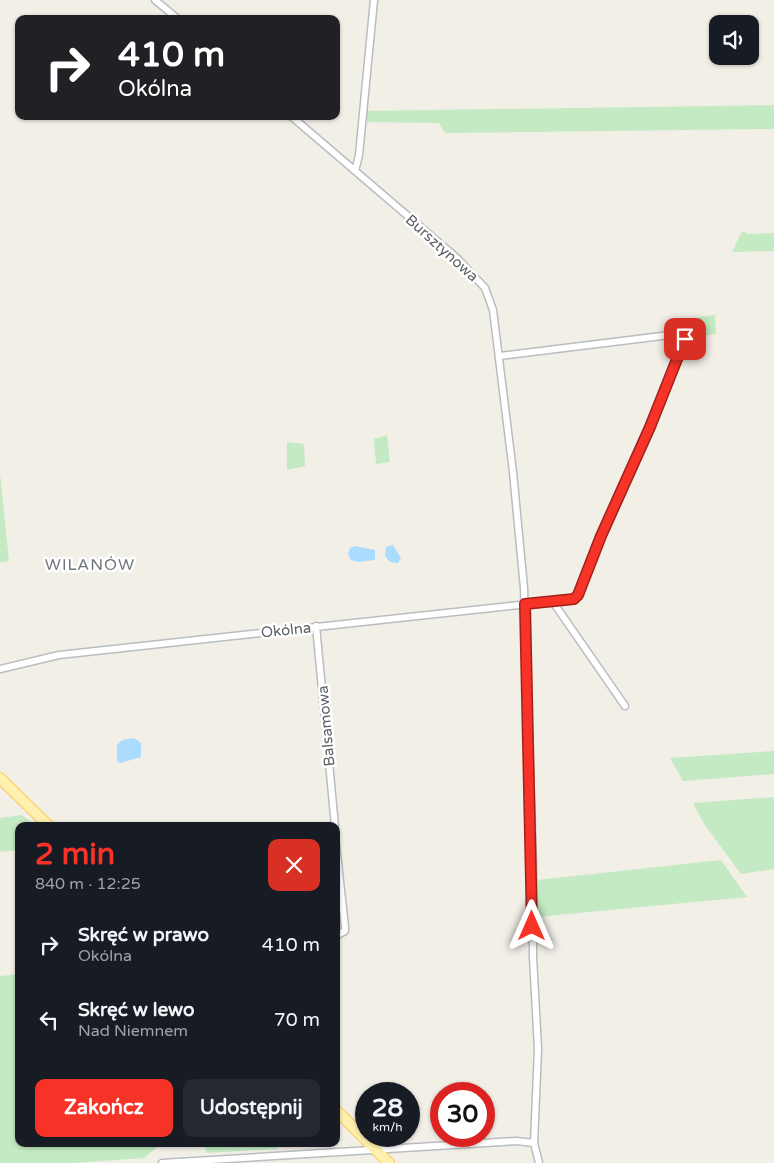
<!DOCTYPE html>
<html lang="pl">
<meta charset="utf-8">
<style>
body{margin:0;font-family:"Varela Round",sans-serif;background:#242831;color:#f1f3f6;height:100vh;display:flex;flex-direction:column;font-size:19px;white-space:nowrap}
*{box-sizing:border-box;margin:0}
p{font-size:16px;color:#9ea1a6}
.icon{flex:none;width:28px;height:28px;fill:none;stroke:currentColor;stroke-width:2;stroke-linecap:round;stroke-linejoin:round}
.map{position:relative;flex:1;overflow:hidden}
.panel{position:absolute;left:15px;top:822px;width:325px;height:325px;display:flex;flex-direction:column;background:#171b24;border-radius:10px;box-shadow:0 1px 4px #0004}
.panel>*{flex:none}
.banner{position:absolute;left:15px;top:15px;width:325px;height:105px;border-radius:10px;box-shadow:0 1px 4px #0004;background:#202124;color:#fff;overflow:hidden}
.buttons{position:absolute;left:709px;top:15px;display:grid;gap:10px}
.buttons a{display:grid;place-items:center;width:50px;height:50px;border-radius:10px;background:#171b24;box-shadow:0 1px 4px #0004;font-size:25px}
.speed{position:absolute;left:355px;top:1082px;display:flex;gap:10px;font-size:25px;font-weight:700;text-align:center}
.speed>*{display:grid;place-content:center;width:65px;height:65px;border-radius:50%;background:#171b24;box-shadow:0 1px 4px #0004;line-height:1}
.speed small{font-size:12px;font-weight:400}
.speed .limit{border:8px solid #d22;background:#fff;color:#111}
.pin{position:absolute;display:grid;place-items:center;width:42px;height:42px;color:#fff;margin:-21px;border-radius:10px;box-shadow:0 2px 8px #0006}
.me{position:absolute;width:55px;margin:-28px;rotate:0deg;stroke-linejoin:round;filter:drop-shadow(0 0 4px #0008)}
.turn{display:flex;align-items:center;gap:18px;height:105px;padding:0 20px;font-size:22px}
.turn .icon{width:65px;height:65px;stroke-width:2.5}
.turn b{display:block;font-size:35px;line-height:42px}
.round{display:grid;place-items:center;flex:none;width:52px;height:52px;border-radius:10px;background:#242831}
.summary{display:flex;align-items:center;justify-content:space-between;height:85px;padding:0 20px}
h1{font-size:30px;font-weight:800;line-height:38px;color:#f73328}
.cta{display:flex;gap:10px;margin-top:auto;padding:10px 20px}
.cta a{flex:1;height:58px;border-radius:10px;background:#f73328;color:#fff;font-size:20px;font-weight:800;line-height:58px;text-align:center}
.cta a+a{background:#242831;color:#f1f3f6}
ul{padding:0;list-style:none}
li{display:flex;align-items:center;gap:15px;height:75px;padding:0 20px}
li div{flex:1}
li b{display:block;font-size:19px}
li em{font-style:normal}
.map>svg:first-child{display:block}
.green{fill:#c3eac2}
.water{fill:#aadcff}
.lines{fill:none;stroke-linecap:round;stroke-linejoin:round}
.minor-casing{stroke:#b9bdc1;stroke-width:9}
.primary-casing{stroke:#fcca55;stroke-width:12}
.minor{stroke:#fff;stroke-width:6}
.primary{stroke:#fff0af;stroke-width:10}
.route-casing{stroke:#a1211a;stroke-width:12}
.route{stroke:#f73328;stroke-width:9}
.labels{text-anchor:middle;stroke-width:5;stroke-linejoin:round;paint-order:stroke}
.street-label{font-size:15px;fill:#5e6368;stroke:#fff}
.neighbourhood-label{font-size:16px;letter-spacing:1px;fill:#6f757b;stroke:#fff}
</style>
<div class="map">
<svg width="774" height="1163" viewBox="0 0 774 1163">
<rect width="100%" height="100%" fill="#f2efe7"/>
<path class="green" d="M 774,105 L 774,129 L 445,133 L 439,123 L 362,122 L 364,111 Z
M 742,231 L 748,234 L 774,233 L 774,251 L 732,252 Z
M 715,315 L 716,334 L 689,337 L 698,317 Z
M 387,435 L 390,462 L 376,464 L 374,439 Z
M 287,442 L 304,444 L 305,466 L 287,470 Z
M 0,473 L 9,561 L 0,562 Z
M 774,751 L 774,774 L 683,781 L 670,758 Z
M 774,797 L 774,869 L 741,874 L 704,824 L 693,803 Z
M 21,815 L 37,826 L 19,826 L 19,850 L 0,852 L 0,818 Z
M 721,860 L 747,897 L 536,917 L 537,880 Z
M 19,974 L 19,1144 L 161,1144 L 144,1158 L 72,1163 L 0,1163 L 0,976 Z
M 205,1144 L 277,1144 L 277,1149 L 206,1153 Z"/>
<path class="water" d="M 393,545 L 401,558 L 398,563 L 390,562 L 385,556 L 386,547 Z
M 355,546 L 375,550 L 375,560 L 358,562 L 351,560 L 348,554 L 350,548 Z
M 134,738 L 141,743 L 141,757 L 120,763 L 117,761 L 117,745 L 122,740 Z"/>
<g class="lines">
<g class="minor-casing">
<path id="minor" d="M 155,0 L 178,19
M 291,116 L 458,259 L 485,288 L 493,310 L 513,472 L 524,588 L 533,863 L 533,957 L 538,1049 L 534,1143 L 539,1163
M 355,171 L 359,155 L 374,0
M 553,602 L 625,706
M 316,626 L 335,826
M 0,669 L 59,655 L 574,599 L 578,595 L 601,536 L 651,427 L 685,339 L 680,334 L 670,335 L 500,356
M 336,845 L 345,927 L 345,931 L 336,936
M 162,1163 L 516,1141 L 534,1143"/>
</g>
<g class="primary-casing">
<path id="primary" d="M 0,778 L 49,826
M 336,1110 L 389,1163"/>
</g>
<use href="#minor" class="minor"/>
<use href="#primary" class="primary"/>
</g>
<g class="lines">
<g class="route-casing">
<path id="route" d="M 532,926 L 525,604 L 574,599 L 578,595 L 601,536 L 650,427 L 685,339"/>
</g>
<use href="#route" class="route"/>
</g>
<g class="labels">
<g class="street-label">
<text transform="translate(442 248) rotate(42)" y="5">Bursztynowa</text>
<text transform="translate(286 630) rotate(-6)" y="5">Okólna</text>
<text transform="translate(326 726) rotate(-95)" y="5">Balsamowa</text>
</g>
<g class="neighbourhood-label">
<text x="90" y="570">WILANÓW</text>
</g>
</g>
</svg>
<div class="buttons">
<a><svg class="icon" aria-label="sound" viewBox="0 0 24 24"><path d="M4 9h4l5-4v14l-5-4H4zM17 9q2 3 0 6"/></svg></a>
</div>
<div class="speed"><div>28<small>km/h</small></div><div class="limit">30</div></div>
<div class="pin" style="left:685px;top:339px;background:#d93025"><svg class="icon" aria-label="arrive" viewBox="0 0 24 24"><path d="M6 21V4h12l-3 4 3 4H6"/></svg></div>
<svg class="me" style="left:532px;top:926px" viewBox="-20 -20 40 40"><path d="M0-17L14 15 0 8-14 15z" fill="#f73328" stroke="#fff" stroke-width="4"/></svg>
<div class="banner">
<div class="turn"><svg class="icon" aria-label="right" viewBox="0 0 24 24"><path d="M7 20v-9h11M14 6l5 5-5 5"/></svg><div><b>410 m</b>Okólna</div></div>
</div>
<section class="panel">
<div class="summary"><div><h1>2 min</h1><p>840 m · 12:25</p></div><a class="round" style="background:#d93025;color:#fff"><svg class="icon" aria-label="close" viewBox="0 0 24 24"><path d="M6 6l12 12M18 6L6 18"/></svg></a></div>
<ul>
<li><svg class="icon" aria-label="right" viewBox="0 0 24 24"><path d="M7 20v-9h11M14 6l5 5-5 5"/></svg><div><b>Skręć w prawo</b><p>Okólna</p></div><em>410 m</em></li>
<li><svg class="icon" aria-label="left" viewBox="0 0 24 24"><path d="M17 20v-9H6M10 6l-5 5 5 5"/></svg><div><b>Skręć w lewo</b><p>Nad Niemnem</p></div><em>70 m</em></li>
</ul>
<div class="cta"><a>Zakończ</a><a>Udostępnij</a></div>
</section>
</div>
